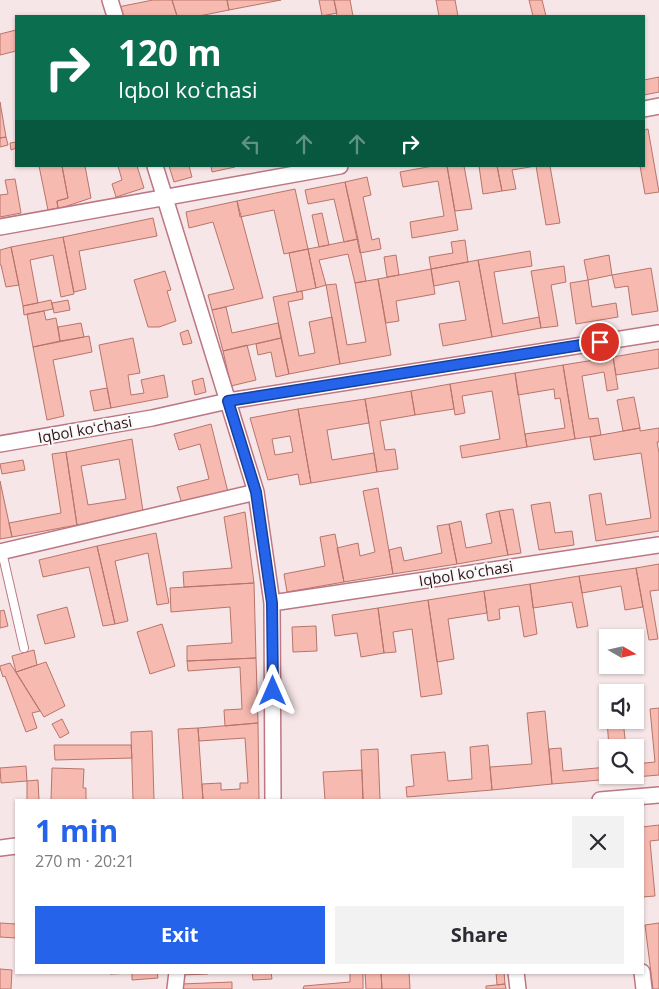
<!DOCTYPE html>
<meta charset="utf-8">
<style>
body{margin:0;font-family:"Open Sans",sans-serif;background:#f2f2f3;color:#2b2b33;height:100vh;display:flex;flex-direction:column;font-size:19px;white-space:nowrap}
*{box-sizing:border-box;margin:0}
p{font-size:16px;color:#7c7c81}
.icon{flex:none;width:28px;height:28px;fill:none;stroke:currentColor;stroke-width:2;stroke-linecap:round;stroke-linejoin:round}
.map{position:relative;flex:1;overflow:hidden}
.panel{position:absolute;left:15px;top:799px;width:629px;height:175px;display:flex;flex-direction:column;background:#fff;border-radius:0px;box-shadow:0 1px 4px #0004}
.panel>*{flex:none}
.guide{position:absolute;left:15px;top:15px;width:630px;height:152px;border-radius:0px;box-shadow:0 1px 4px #0004;background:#0b6e4f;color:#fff;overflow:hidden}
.needle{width:32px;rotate:99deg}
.buttons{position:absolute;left:599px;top:629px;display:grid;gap:10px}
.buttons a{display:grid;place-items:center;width:45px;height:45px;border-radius:0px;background:#fff;box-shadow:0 1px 4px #0004;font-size:25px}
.pin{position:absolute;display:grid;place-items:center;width:42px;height:42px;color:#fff;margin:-21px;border:2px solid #fff;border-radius:50%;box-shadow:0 1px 5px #0007}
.me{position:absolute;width:55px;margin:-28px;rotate:0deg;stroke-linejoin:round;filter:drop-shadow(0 0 4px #0008)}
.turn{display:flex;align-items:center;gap:18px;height:105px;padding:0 20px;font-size:22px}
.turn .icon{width:65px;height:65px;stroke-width:2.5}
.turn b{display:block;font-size:35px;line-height:42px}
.lanes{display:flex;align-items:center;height:48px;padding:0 20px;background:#0003;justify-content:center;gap:25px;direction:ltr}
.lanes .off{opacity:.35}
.round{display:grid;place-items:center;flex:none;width:52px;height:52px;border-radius:0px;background:#f2f2f3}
.headline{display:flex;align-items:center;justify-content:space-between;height:85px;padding:0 20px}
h1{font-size:30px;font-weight:700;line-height:38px;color:#2563eb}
.cta{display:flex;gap:10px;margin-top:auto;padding:10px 20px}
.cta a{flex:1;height:58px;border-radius:0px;background:#2563eb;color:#fff;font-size:20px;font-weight:700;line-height:58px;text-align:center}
.cta a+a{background:#f2f2f3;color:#2b2b33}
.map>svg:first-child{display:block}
.building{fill:#f7bab1;stroke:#b9746a;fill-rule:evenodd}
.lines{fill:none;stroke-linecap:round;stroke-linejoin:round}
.service-casing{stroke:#bd7683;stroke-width:10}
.minor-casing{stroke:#bd7683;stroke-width:18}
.service{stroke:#fff;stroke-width:8}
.minor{stroke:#fff;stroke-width:15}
.route-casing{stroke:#184099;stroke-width:12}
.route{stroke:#2563eb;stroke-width:9}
.labels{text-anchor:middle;stroke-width:4;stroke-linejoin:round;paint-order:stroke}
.street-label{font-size:15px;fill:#2f1419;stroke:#f8f8f8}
</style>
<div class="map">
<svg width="659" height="989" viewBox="0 0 659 989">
<rect width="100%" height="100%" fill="#f6e6e8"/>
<path class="building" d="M 153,0 L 172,0 L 177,16 L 120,16 L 118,7 Z
M 172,0 L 227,0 L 229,10 L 199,16 L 177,16 Z
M 227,0 L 281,0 L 229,10 Z
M 319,0 L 334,0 L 337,13 L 322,16 Z
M 334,0 L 350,0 L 353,16 L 337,16 Z
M 436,0 L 455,0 L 458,16 L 439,16 Z
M 529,0 L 542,0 L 546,16 L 533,16 Z
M 16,30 L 16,51 L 0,55 L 0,34 Z
M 659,77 L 659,92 L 644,95 L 644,80 Z
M 0,102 L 6,137 L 0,138 Z
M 648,129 L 659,192 L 645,194 L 640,166 L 644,166 L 644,130 Z
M 6,137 L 8,145 L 0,147 L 0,138 Z
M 16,142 L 16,148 L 11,150 L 10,143 Z
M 39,166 L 62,166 L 68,198 L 57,201 L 58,208 L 48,210 Z
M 62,166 L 85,166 L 91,198 L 58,209 L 57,201 L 68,198 Z
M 118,166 L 137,166 L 144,188 L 116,197 L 112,184 L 122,180 Z
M 169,166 L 189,166 L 192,177 L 174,182 Z
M 211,166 L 235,166 L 235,167 L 212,172 Z
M 433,166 L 447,166 L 458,230 L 412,238 L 410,222 L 444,216 L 438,181 L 403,187 L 400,172 Z
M 447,166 L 464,166 L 472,209 L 455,211 Z
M 479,166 L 497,166 L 502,191 L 483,194 Z
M 497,166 L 550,166 L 560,223 L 546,225 L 536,166 L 512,170 L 516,189 L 502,191 Z
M 367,177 L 371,195 L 363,197 L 372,240 L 379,238 L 381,249 L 360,253 L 345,182 Z
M 15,179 L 21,213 L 0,217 L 0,195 L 8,194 L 5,180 Z
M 345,182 L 358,239 L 344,242 L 334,199 L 308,204 L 305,190 Z
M 295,189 L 308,249 L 284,254 L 274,210 L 240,217 L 237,201 Z
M 237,201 L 263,298 L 212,310 L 208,295 L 234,289 L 213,222 L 189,228 L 186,212 Z
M 322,213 L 329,245 L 319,247 L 312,215 Z
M 153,218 L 157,236 L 79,251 L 86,289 L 74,292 L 63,237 Z
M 63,237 L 74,294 L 61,297 L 53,255 L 30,260 L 38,303 L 23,306 L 11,247 Z
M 358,239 L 366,281 L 355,283 L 348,254 L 319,260 L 326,285 L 316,288 L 308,249 Z
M 465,240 L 468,262 L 431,269 L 429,257 L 453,253 L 451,242 Z
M 11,247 L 19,285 L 6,287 L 1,265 L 0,265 L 0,250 Z
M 308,249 L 316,288 L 297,292 L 289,253 Z
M 530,251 L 532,266 L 494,272 L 503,324 L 539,317 L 541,328 L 492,337 L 478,260 Z
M 396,255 L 399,275 L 387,277 L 384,257 Z
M 609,255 L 612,275 L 588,280 L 584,260 Z
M 478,260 L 492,337 L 443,346 L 439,324 L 466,320 L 459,281 L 434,286 L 431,269 Z
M 564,266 L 566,282 L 551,285 L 558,326 L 541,328 L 531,271 Z
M 651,268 L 658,311 L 632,315 L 628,286 L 615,288 L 612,275 Z
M 431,269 L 435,294 L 396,301 L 399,321 L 386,323 L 378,279 Z
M 165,271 L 171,290 L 167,291 L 176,321 L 159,327 L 148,327 L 134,280 Z
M 378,279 L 391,355 L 340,364 L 326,285 L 336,284 L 347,345 L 366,342 L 355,283 Z
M 588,280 L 592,307 L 616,303 L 618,317 L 576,324 L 570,283 Z
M 302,291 L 303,299 L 288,302 L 299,356 L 315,353 L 309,322 L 332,317 L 340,364 L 289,374 L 273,297 Z
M 51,300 L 53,309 L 24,315 L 23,306 Z
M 68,300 L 70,310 L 54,313 L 52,303 Z
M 226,307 L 232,333 L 278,323 L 281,338 L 223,351 L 212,310 Z
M 44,311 L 46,320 L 56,318 L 60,341 L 33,347 L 27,314 Z
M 81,323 L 84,337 L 60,341 L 58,327 Z
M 188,330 L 192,343 L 183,345 L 180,333 Z
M 89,336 L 92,352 L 53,360 L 64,416 L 47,420 L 33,347 Z
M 133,338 L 140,373 L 128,375 L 131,395 L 144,393 L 141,380 L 164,375 L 168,397 L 111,408 L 99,345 Z
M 281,338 L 289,374 L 276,377 L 271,352 L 258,355 L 256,344 Z
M 247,345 L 256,380 L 231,386 L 223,351 Z
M 659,349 L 659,368 L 616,375 L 613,357 Z
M 613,357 L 618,389 L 607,391 L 604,372 L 582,376 L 589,419 L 598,418 L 601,435 L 575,439 L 563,365 Z
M 563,365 L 575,439 L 527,447 L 525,434 L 565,428 L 560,398 L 555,399 L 554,389 L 518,395 L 515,373 Z
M 515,373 L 527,447 L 462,458 L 460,446 L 500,439 L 492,391 L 462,396 L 465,413 L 455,415 L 450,384 Z
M 203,378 L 206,392 L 195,395 L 192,381 Z
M 450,384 L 454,409 L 415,415 L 411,391 Z
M 107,388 L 111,408 L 94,411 L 90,391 Z
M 411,391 L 415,415 L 380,421 L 385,450 L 395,449 L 398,469 L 377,472 L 365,399 Z
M 634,397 L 640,428 L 623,431 L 617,400 Z
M 365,399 L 369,423 L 327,430 L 332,460 L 374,453 L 377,472 L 311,483 L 298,409 Z
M 298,409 L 311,483 L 300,485 L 298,474 L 268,480 L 250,418 ZM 290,436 L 293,452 L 275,455 L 272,439 Z
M 211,424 L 228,492 L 182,504 L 177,487 L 209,479 L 200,444 L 179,450 L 174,434 Z
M 640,428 L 640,431 L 659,428 L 659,442 L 657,442 L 659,453 L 659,531 L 596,541 L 589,495 L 601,493 L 606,525 L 651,518 L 641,453 L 594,460 L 590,437 Z
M 132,439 L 143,511 L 77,525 L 66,452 ZM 119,459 L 126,499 L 88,505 L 81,466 Z
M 66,452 L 77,525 L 12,537 L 9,523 L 61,513 L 52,454 Z
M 23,460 L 25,470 L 2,474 L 0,464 Z
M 0,481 L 12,537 L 0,539 Z
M 378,488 L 393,574 L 344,582 L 337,548 L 358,543 L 360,556 L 375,552 L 363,491 Z
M 550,502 L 555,533 L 572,531 L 574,545 L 539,550 L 531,505 Z
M 513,509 L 521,553 L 508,555 L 499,511 Z
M 499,511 L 508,555 L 457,564 L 449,524 L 461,521 L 466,548 L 492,543 L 486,514 Z
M 245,512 L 254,583 L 184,587 L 183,572 L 232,568 L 224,517 Z
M 449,524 L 457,564 L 393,574 L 389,550 L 401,547 L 404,561 L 442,553 L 437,526 Z
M 156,533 L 169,603 L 157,605 L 148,553 L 115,561 L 128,621 L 115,624 L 97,546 Z
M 335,534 L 344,582 L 287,592 L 284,574 L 325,566 L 320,537 Z
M 97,546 L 115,624 L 103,626 L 89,567 L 43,577 L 39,560 Z
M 659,564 L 659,590 L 650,591 L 658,639 L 649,640 L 636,568 Z
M 636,568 L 643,607 L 625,610 L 621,586 L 582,593 L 579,576 Z
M 579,576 L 588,626 L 577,628 L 572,602 L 533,608 L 530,584 Z
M 254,583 L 256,658 L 187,661 L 187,646 L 232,643 L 230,607 L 171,612 L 170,588 Z
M 530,584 L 537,634 L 524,637 L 519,606 L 499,609 L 500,619 L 488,621 L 484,591 Z
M 484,591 L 487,613 L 448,619 L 454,659 L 437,662 L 428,600 Z
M 428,600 L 442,694 L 421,697 L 412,629 L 393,632 L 396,652 L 384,653 L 378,608 Z
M 67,607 L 75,637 L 45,644 L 37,615 Z
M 378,608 L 384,653 L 361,657 L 357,633 L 335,636 L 332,615 Z
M 4,610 L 8,626 L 0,628 L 0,611 Z
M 162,624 L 175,666 L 150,674 L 137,632 Z
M 316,626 L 317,651 L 293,652 L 292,627 Z
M 34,650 L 37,665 L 16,672 L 12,656 Z
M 256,658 L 258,723 L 225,726 L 224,710 L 242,709 L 240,667 L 188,671 L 187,661 Z
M 46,662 L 65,706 L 44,717 L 16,672 Z
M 10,663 L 40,711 L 32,713 L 37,728 L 26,732 L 5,676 L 3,677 L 0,668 L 0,666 Z
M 606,705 L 608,705 L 608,720 L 623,720 L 626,748 L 609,748 Z
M 659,708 L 659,775 L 612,779 L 612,775 L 635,775 L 635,764 L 655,762 L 650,709 Z
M 545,711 L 552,784 L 492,790 L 490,767 L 532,764 L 527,713 Z
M 62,719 L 69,733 L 60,738 L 52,724 Z
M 258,723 L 259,800 L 203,800 L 202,784 L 221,783 L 221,790 L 240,789 L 240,783 L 248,783 L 245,738 L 199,741 L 198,728 Z
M 198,728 L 203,800 L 183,800 L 178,729 Z
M 152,731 L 154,800 L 133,800 L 131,732 Z
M 54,745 L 131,745 L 132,758 L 55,760 Z
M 488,745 L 492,790 L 407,797 L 406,787 L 414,786 L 411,755 L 445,752 L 448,781 L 472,779 L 470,747 Z
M 561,748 L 563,771 L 608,767 L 608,775 L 612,775 L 612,779 L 552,784 L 549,749 Z
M 378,749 L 380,800 L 363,800 L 361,750 Z
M 26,766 L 27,781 L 1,783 L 0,768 Z
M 52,768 L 84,769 L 83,788 L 86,788 L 86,800 L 51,800 Z
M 362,770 L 363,800 L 325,800 L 323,772 Z
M 38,780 L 39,800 L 27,800 L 27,781 Z
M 659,825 L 659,840 L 650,841 L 655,896 L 642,897 L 642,827 Z
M 0,923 L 16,924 L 16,938 L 0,937 Z
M 659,923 L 659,989 L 653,989 L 645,925 Z
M 0,969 L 12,970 L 11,989 L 0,989 Z
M 110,972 L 157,972 L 158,978 L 132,980 L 132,973 L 110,974 Z
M 181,972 L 208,972 L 208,974 L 181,975 Z
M 252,972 L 271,972 L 272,979 L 253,980 Z
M 350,972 L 363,972 L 363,989 L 303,989 L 304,986 L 350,982 Z
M 365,972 L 381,972 L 382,989 L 366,989 Z
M 409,972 L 410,989 L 382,989 L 381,973 Z
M 496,972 L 504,972 L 505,984 L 497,985 Z
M 232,982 L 232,989 L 182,989 L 181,984 Z
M 505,984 L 506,989 L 486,989 L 486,986 Z"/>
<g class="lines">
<g class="service-casing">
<path id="service" d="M 2,552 L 24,648"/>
</g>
<g class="minor-casing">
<path id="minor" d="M 110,0 L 115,16
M 644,109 L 659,106
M 155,166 L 256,492 L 272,603 L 273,800
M 0,227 L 340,166
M 0,444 L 152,418 L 228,401 L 659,333
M 0,552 L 256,492
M 272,603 L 659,545
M 600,800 L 659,795
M 0,848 L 16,846
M 516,972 L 518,989
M 642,972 L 644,989
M 175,989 L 177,972"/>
</g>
<use href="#service" class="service"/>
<use href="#minor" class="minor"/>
</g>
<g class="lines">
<g class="route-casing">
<path id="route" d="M 273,691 L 272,603 L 256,492 L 228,401 L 600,342"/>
</g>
<use href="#route" class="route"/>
</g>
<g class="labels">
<g class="street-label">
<text transform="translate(85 430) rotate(-10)" y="5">Iqbol koʻchasi</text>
<text transform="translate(466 574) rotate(-9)" y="5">Iqbol koʻchasi</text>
</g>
</g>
</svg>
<div class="buttons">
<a><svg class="needle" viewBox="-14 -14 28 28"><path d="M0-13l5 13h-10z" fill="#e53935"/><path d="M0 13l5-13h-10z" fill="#7c7c81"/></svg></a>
<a><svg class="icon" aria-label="sound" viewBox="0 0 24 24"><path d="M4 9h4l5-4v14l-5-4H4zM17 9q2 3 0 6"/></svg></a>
<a><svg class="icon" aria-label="search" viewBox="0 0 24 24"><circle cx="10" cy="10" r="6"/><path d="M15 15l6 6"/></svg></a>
</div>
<div class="pin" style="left:600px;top:342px;background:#d93025"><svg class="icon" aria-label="arrive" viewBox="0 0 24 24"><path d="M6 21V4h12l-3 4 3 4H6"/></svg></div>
<svg class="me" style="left:273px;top:691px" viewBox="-20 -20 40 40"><path d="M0-17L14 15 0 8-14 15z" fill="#2563eb" stroke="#fff" stroke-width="4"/></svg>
<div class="guide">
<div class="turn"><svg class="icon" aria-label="right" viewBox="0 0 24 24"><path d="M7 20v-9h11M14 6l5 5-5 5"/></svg><div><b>120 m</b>Iqbol koʻchasi</div></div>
<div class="lanes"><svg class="icon off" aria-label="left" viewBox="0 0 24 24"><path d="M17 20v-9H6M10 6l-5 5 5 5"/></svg><svg class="icon off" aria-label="ahead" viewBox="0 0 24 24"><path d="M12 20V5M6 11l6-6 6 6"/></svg><svg class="icon off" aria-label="ahead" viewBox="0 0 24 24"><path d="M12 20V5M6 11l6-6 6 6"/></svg><svg class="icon" aria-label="right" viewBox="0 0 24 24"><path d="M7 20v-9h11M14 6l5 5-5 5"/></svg></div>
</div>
<section class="panel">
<div class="headline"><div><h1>1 min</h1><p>270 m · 20:21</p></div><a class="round"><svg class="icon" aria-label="close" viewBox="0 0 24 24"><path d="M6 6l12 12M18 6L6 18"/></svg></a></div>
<div class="cta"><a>Exit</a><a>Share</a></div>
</section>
</div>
